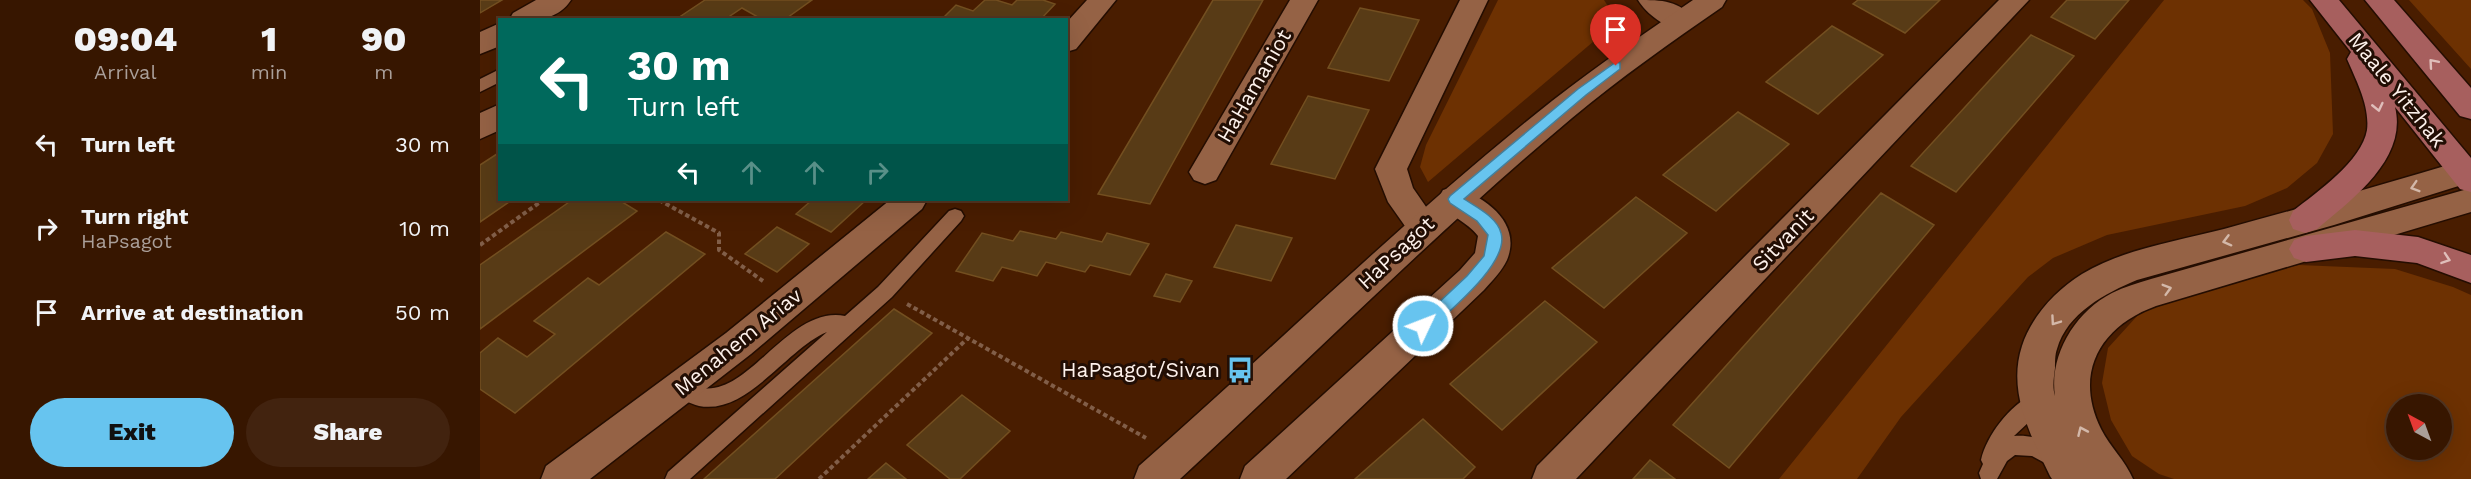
<!DOCTYPE html>
<style>
body{margin:0;font-family:"Work Sans",sans-serif;background:#42230f;color:#f1f3f6;height:100vh;display:flex;flex-direction:column;font-size:22px;white-space:nowrap}
*{box-sizing:border-box;margin:0}
p{font-size:20px;color:#aa9f99}
.icon{flex:none;width:33px;height:33px;fill:none;stroke:currentColor;stroke-width:2;stroke-linecap:round;stroke-linejoin:round}
.map{position:relative;flex:1;overflow:hidden}
.panel{display:flex;flex-direction:column;background:#371600;width:480px}
.panel>*{flex:none}
.banner{position:absolute;left:18px;top:18px;width:570px;height:183px;border-radius:0px;box-shadow:0 6px 24px #0002,0 0 0 2px #513522;background:#00695c;color:#fff;overflow:hidden}
.needle{width:39px;rotate:319deg}
.controls{position:absolute;left:1906px;top:394px;display:grid;gap:12px}
.controls a{display:grid;place-items:center;width:66px;height:66px;border-radius:50%;background:#371600;box-shadow:0 6px 24px #0002,0 0 0 2px #513522;font-size:30px}
.pin{position:absolute;display:grid;place-items:center;width:51px;height:51px;color:#fff;margin:-62px -26px;border-radius:50% 50% 50% 0;rotate:-45deg;box-shadow:0 0 6px #0007}
.pin .icon{rotate:45deg}
.me{position:absolute;width:66px;margin:-33px;rotate:47deg;stroke-linejoin:round;filter:drop-shadow(0 0 4px #0008)}
.turn{display:flex;align-items:center;gap:21px;height:126px;padding:0 30px;font-size:27px}
.turn .icon{width:78px;height:78px;stroke-width:2.5}
.turn b{display:block;font-size:42px;line-height:51px}
.lanes{display:flex;align-items:center;height:57px;padding:0 30px;background:#0003;justify-content:center;gap:30px;direction:ltr}
.lanes .off{opacity:.35}
.eta{display:flex;justify-content:space-evenly;align-items:center;height:102px;text-align:center}
.eta b{font-size:36px;font-weight:800;line-height:42px}
.action{display:flex;gap:12px;margin-top:auto;padding:12px 30px}
.action a{flex:1;height:69px;border-radius:36px;background:#67c4ef;color:#111;font-size:24px;font-weight:800;line-height:69px;text-align:center}
.action a+a{background:#42230f;color:#f1f3f6}
ul{padding:0;list-style:none}
li{display:flex;align-items:center;gap:18px;height:84px;padding:0 30px}
li div{flex:1}
li b{display:block;font-size:22px}
li em{font-style:normal}
main{display:flex;flex:1;min-height:0}
.map>svg:first-child{display:block}
.green{fill:#6d3102;fill-rule:evenodd}
.building{fill:#583b16;stroke:#734f20;stroke-width:1.5}
.lines{fill:none;stroke-linecap:round;stroke-linejoin:round}
.service-casing{stroke:#240d01;stroke-width:3}
.minor-casing{stroke:#240d01;stroke-width:3}
.tertiary-casing{stroke:#240d01;stroke-width:3}
.secondary-casing{stroke:#240d01;stroke-width:3}
.path{stroke:#815e48;stroke-width:4;stroke-dasharray:4.5 3;stroke-linecap:butt}
.service{fill:#956245;fill-rule:evenodd}
.minor{fill:#956245;fill-rule:evenodd}
.tertiary{fill:#956245;fill-rule:evenodd}
.secondary{fill:#a75f5e;fill-rule:evenodd}
.oneway{stroke:#dfbeba}
.oneway2{stroke:#d3b8a9}
.route{fill:#67c4ef;stroke:#437f9b;stroke-width:1.5}
.labels{text-anchor:middle;stroke-width:6;stroke-linejoin:round;paint-order:stroke}
.street-label{font-size:21px;fill:#fdf1eb;stroke:#220e04}
.poi-label{font-size:21px;fill:#fdf1eb;stroke:#220e04;text-anchor:end}
</style>
<main>
<section class="panel">
<div class="eta">
<div><b>09:04</b><p>Arrival</p></div>
<div><b>1</b><p>min</p></div>
<div><b>90</b><p>m</p></div>
</div>
<ul>
<li><svg class="icon" aria-label="left" viewBox="0 0 24 24"><path d="M17 20v-9H6M10 6l-5 5 5 5"/></svg><div><b>Turn left</b></div><em>30 m</em></li>
<li><svg class="icon" aria-label="right" viewBox="0 0 24 24"><path d="M7 20v-9h11M14 6l5 5-5 5"/></svg><div><b>Turn right</b><p>HaPsagot</p></div><em>10 m</em></li>
<li><svg class="icon" aria-label="arrive" viewBox="0 0 24 24"><path d="M6 21V4h12l-3 4 3 4H6"/></svg><div><b>Arrive at destination</b></div><em>50 m</em></li>
</ul>
<div class="action"><a>Exit</a><a>Share</a></div>
</section>
<div class="map">
<svg width="1991" height="479" viewBox="0 0 1991 479">
<rect width="100%" height="100%" fill="#491d00"/>
<path class="green" d="M 1018,0 L 1124,0 L 1133,14 L 1127,30 L 948,182 L 940,167 L 946,145 Z
M 1684,0 L 1823,0 L 1832,9 L 1850,53 L 1853,134 L 1837,163 L 1807,188 L 1765,206 L 1627,235 L 1573,258 L 1548,277 L 1421,417 L 1377,479 L 1299,479 Z
M 1929,0 L 1991,0 L 1991,69 Z
M 1819,265 L 1915,269 L 1973,287 L 1991,295 L 1991,479 L 1694,479 L 1679,474 L 1652,456 L 1631,420 L 1622,383 L 1628,348 L 1658,315 L 1689,296 L 1734,281 ZM 1917,405 L 1962,405 L 1962,450 L 1917,450 Z"/>
<path class="building" d="M 0,0 L 22,0 L 0,13 Z
M 225,0 L 332,0 L 304,20 L 283,20 L 262,8 L 244,20 L 195,20 Z
M 505,0 L 516,0 L 532,5 L 537,0 L 563,0 L 575,4 L 560,20 L 461,20 L 476,5 L 493,11 Z
M 733,0 L 783,0 L 670,204 L 618,194 Z
M 1378,0 L 1460,0 L 1425,33 L 1373,4 Z
M 1587,0 L 1649,0 L 1615,39 L 1571,17 Z
M 880,8 L 939,20 L 909,81 L 848,68 Z
M 1352,26 L 1403,55 L 1338,114 L 1286,82 Z
M 1551,35 L 1594,56 L 1476,192 L 1431,166 Z
M 828,96 L 889,110 L 855,179 L 791,164 Z
M 1258,112 L 1309,144 L 1236,211 L 1183,175 Z
M 20,152 L 20,200 L 32,200 L 0,222 L 0,165 Z
M 1401,193 L 1454,225 L 1249,468 L 1193,425 Z
M 1156,197 L 1207,233 L 1124,308 L 1072,268 Z
M 92,200 L 139,200 L 157,211 L 0,329 L 0,265 Z
M 332,200 L 386,200 L 351,232 L 316,214 Z
M 756,225 L 812,238 L 791,281 L 734,267 Z
M 297,227 L 329,244 L 297,272 L 265,254 Z
M 540,231 L 576,239 L 581,232 L 622,242 L 627,233 L 669,244 L 650,275 L 610,265 L 605,272 L 566,262 L 557,276 L 522,267 L 513,281 L 476,271 L 502,233 L 533,241 Z
M 186,232 L 225,254 L 35,413 L 0,389 L 0,353 L 18,338 L 47,357 L 75,334 L 54,321 L 108,278 L 119,285 Z
M 686,274 L 712,281 L 700,302 L 674,296 Z
M 1065,301 L 1117,342 L 1022,430 L 970,384 Z
M 414,309 L 452,333 L 295,479 L 224,479 Z
M 482,395 L 530,431 L 480,479 L 470,479 L 427,445 Z
M 943,419 L 995,467 L 983,479 L 875,479 Z
M 1170,460 L 1195,479 L 1153,479 Z
M 406,463 L 426,479 L 388,479 Z"/>
<g class="lines">
<g class="service-casing">
<path id="service" d="M 20,69 L 20,82 L 0,92 L 0,79 Z
M 475,209 L 481,211 L 484,216 L 481,221 L 412,297 L 210,479 L 185,479 L 188,472 L 347,332 C 306,349 268,415 219,406 C 210,404 201,398 193,394 L 190,388 L 193,382 L 200,379 C 207,382 214,387 221,388 C 269,397 309,305 365,316 L 398,287 L 469,211 Z
M 1558,392 L 1565,395 L 1568,401 L 1565,407 L 1534,436 C 1552,434 1578,442 1586,460 L 1583,467 L 1576,469 L 1552,456 L 1535,455 L 1527,461 L 1517,479 L 1501,479 L 1499,473 L 1503,464 L 1501,460 C 1507,434 1532,402 1558,392 Z"/>
</g>
<g class="minor-casing">
<path id="minor" d="M 56,0 L 91,0 C 77,22 52,20 29,20 L 33,13 Z
M 810,0 L 838,0 L 736,180 L 725,184 L 714,180 L 709,172 Z
M 980,0 L 1008,0 L 927,169 L 933,188 L 960,227 L 956,236 L 944,240 L 932,236 L 908,202 L 895,169 Z
M 1158,0 C 1181,0 1201,0 1214,21 L 1210,28 C 1191,33 1168,16 1158,0 Z
M 1519,0 L 1549,0 L 1096,479 L 1052,479 L 1057,466 Z
M 20,23 L 20,46 L 0,54 L 0,32 Z
M 20,104 L 20,130 L 0,139 L 0,113 Z
M 974,187 C 1006,197 1042,223 1027,260 C 1022,271 1012,281 1004,290 L 806,479 L 760,479 L 765,466 L 980,270 L 995,253 L 998,236 C 987,221 967,216 958,199 L 963,190 Z"/>
</g>
<g class="tertiary-casing">
<path id="tertiary" d="M 607,0 L 636,0 L 596,49 L 586,52 L 586,23 Z
M 1213,0 L 1246,0 L 1242,7 C 1191,42 1140,78 1092,118 C 956,232 831,358 700,479 L 654,479 L 659,466 C 797,345 928,215 1072,101 C 1118,65 1165,33 1213,0 Z
M 1985,160 L 1991,161 L 1991,185 L 1985,184 L 1854,225 L 1657,280 C 1626,293 1587,313 1577,349 C 1575,354 1575,362 1575,368 C 1574,377 1572,387 1575,396 C 1569,355 1595,312 1632,293 C 1644,287 1658,283 1671,279 L 1991,188 L 1991,212 L 1676,306 C 1621,326 1593,372 1621,429 C 1630,447 1645,460 1653,479 L 1572,479 L 1570,476 C 1551,436 1527,392 1542,346 C 1551,317 1576,290 1602,274 C 1643,249 1698,241 1744,229 C 1825,207 1905,184 1985,160 Z
M 410,200 L 447,200 L 442,209 L 271,354 L 110,479 L 61,479 L 66,466 L 246,333 Z"/>
</g>
<g class="secondary-casing">
<path id="secondary" d="M 1830,0 L 1859,0 L 1991,158 L 1991,192 L 1980,189 L 1915,107 C 1928,159 1871,200 1837,229 L 1825,233 L 1813,229 L 1809,220 L 1813,211 C 1837,192 1882,161 1887,130 C 1890,106 1876,80 1867,59 L 1871,52 Z
M 1885,0 L 1914,0 L 1991,88 L 1991,119 L 1980,116 Z
M 1875,230 L 1938,237 L 1991,255 L 1991,283 L 1937,263 L 1875,256 L 1826,262 L 1814,258 L 1809,249 L 1814,240 L 1826,236 Z"/>
</g>
<path class="path" d="M 179,200 L 239,233 L 239,250 L 283,281
M 0,245 L 63,200
M 427,304 L 666,438
M 339,479 L 488,338"/>
<use href="#service" class="service"/>
<use href="#minor" class="minor"/>
<use href="#tertiary" class="tertiary"/>
<use href="#secondary" class="secondary"/>
</g>
<defs><path id="oneway-chevron" d="M-2-3.5L2.5 0L-2 3.5" fill="none" stroke-width="1.6" stroke-linecap="round" stroke-linejoin="round" transform="scale(1.5)"/></defs>
<g class="oneway">
<use href="#oneway-chevron" transform="translate(1953 63) rotate(-131)"/>
<use href="#oneway-chevron" transform="translate(1898 107) rotate(77)"/>
<use href="#oneway-chevron" transform="translate(1966 259) rotate(19)"/>
</g>
<g class="oneway2">
<use href="#oneway-chevron" transform="translate(1935 187) rotate(163)"/>
<use href="#oneway-chevron" transform="translate(1747 241) rotate(165)"/>
<use href="#oneway-chevron" transform="translate(1687 289) rotate(-16)"/>
<use href="#oneway-chevron" transform="translate(1575 321) rotate(125)"/>
<use href="#oneway-chevron" transform="translate(1602 431) rotate(-114)"/>
</g>
<path class="route" d="M 1136,62 L 1140,63 L 1140,69 L 1106,95 L 984,199 C 996,207 1017,217 1021,233 C 1030,263 968,312 948,331 L 938,331 L 936,326 L 938,322 L 987,276 L 1004,256 L 1008,235 L 997,221 L 970,203 L 968,199 L 970,196 L 1098,89 Z"/>
<defs>
<g id="bus-bare" transform="scale(2.07)"><path d="M-5-6H5V4H4V6H2V4H-2V6H-4V4H-5ZM-3.5-4V0h7V-4ZM-3.5 1.2v1.5H-2V1.2ZM2 1.2v1.5H3.5V1.2Z" fill="#67c4ef" stroke="#220e04" stroke-width="2.5" paint-order="stroke"/></g>
</defs>
<g fill-rule="evenodd">
<use href="#bus-bare" x="760" y="370"/>
</g>
<g class="labels">
<g class="street-label">
<text transform="translate(774 86) rotate(-60)" y="7">HaHamaniot</text>
<text transform="translate(1917 90) rotate(51)" y="7">Maale Yitzhak</text>
<text transform="translate(1303 240) rotate(-46)" y="7">Sitvanit</text>
<text transform="translate(916 253) rotate(-43)" y="7">HaPsagot</text>
<text transform="translate(258 342) rotate(-39)" y="7">Menahem Ariav</text>
</g>
<g class="poi-label">
<text x="740" y="377">HaPsagot/Sivan</text>
</g>
</g>
</svg>
<div class="controls">
<a><svg class="needle" viewBox="-14 -14 28 28"><path d="M0-13l5 13h-10z" fill="#e53935"/><path d="M0 13l5-13h-10z" fill="#aa9f99"/></svg></a>
</div>
<div class="pin" style="left:1136px;top:66px;background:#d93025"><svg class="icon" aria-label="arrive" viewBox="0 0 24 24"><path d="M6 21V4h12l-3 4 3 4H6"/></svg></div>
<svg class="me" style="left:943px;top:326px" viewBox="-20 -20 40 40"><circle r="17" fill="#67c4ef" stroke="#fff" stroke-width="3"/><path d="M0-11L8 9 0 5-8 9z" fill="#fff"/></svg>
<div class="banner">
<div class="turn"><svg class="icon" aria-label="left" viewBox="0 0 24 24"><path d="M17 20v-9H6M10 6l-5 5 5 5"/></svg><div><b>30 m</b>Turn left</div></div>
<div class="lanes"><svg class="icon" aria-label="left" viewBox="0 0 24 24"><path d="M17 20v-9H6M10 6l-5 5 5 5"/></svg><svg class="icon off" aria-label="ahead" viewBox="0 0 24 24"><path d="M12 20V5M6 11l6-6 6 6"/></svg><svg class="icon off" aria-label="ahead" viewBox="0 0 24 24"><path d="M12 20V5M6 11l6-6 6 6"/></svg><svg class="icon off" aria-label="right" viewBox="0 0 24 24"><path d="M7 20v-9h11M14 6l5 5-5 5"/></svg></div>
</div>
</div>
</main>
